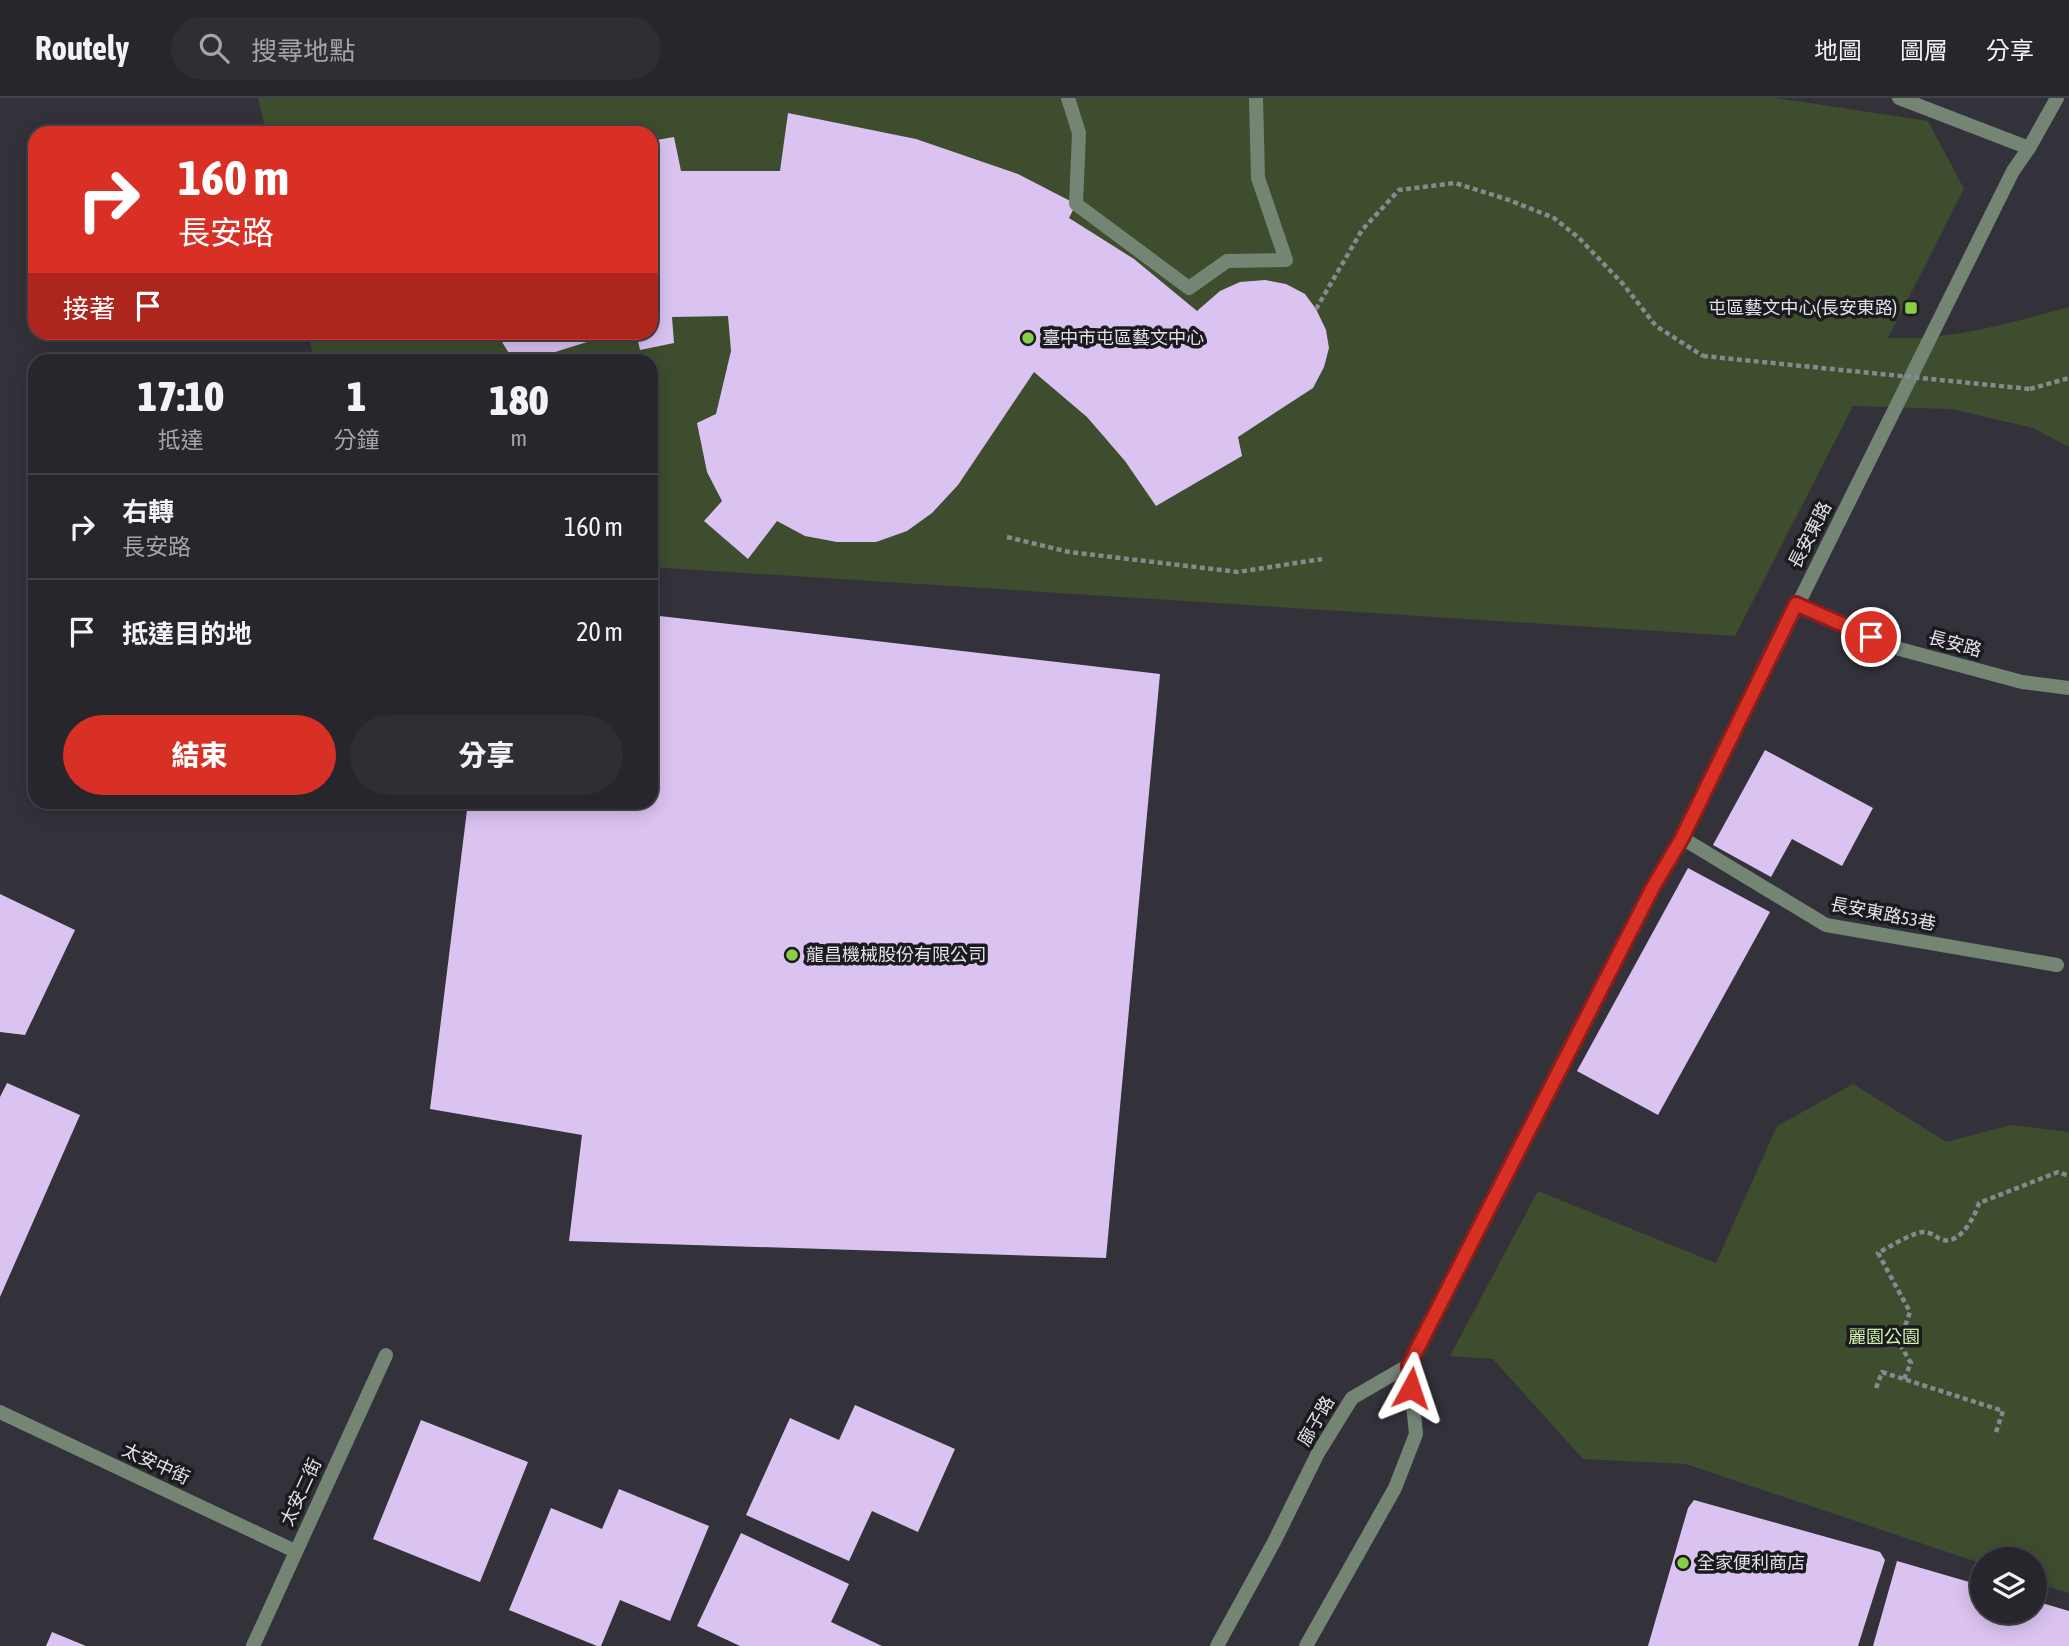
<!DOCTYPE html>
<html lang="zh-TW">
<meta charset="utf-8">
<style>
body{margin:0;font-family:"Asap Condensed","Noto Sans TC",sans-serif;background:#2e2e34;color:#f1f3f6;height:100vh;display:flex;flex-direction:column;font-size:26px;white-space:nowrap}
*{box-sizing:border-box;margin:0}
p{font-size:23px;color:#a4a5a9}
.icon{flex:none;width:38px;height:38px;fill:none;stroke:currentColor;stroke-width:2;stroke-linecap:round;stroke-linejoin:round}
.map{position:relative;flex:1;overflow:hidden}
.sheet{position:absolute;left:28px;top:256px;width:630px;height:455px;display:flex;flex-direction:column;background:#26262c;border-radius:21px;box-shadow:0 4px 18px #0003,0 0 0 2px #424348}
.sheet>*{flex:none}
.hud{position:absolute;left:28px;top:28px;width:630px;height:214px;border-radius:21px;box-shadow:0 4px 18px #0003,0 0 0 2px #424348;background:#d93025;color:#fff;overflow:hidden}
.controls{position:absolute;left:1970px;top:1449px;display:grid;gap:14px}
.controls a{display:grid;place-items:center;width:77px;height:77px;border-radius:50%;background:#26262c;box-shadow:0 4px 18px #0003,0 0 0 2px #424348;font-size:35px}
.pin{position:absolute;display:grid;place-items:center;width:60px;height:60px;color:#fff;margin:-30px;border:4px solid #fff;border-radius:50%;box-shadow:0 2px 7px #0007}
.me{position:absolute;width:77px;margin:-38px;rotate:5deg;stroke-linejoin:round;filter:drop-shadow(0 0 5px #0008)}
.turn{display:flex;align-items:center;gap:24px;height:147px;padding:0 35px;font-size:32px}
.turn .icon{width:91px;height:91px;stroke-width:2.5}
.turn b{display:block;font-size:49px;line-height:60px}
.then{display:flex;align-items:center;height:66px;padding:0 35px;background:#0003;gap:14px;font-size:26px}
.eta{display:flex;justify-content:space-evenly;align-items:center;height:119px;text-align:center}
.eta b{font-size:42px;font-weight:800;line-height:49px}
.button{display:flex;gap:14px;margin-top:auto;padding:14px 35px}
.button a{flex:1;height:80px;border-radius:42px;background:#d93025;color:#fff;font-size:28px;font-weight:800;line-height:80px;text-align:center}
.button a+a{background:#2e2e34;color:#f1f3f6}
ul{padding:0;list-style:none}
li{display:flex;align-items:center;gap:21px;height:105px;padding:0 35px;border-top:2px solid #424348}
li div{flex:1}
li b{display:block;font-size:26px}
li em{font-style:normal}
header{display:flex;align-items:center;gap:42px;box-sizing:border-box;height:98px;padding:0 35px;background:#26262c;border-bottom:2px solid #424348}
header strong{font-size:33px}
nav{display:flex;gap:38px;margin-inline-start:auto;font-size:24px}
.search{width:490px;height:63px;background:#2e2e34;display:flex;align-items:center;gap:18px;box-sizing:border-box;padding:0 24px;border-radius:38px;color:#a4a5a9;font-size:26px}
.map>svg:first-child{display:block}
.green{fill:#3e4d2e}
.building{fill:#dbc3f1}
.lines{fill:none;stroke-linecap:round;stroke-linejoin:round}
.path{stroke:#88888f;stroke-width:4.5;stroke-dasharray:5 3.5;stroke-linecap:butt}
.service{stroke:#758574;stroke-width:14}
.pedestrian{stroke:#758574;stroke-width:14}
.minor{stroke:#758574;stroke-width:14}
.tertiary{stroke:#758574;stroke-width:14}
.path-bridge{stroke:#88888f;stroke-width:4.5;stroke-dasharray:5 3.5;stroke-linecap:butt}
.route-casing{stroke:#8d1f18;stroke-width:18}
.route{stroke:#d93025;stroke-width:12}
.poi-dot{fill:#8ace48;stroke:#1b1a1f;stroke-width:2.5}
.labels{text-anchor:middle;stroke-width:7;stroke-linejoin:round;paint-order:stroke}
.poi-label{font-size:18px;fill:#e2e2e8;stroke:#1b1a1f;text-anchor:start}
.street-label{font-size:18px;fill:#e2e2e8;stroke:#1b1a1f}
.park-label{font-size:18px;fill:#cef0aa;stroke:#1b1a1f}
</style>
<header>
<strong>Routely</strong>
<div class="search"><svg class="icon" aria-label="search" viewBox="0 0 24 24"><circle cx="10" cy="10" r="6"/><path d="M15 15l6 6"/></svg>搜尋地點</div>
<nav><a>地圖</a><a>圖層</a><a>分享</a></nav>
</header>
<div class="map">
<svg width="2069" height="1548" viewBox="0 0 2069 1548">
<rect width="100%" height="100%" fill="#33323b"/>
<path class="green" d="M 258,0 L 1776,0 L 1928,23 L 1964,91 L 1888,240 C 1949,243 2010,225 2069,209 L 2069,349 L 2033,330 L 1952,311 L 1853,308 L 1735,538 L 651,469 L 651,262 L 314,262 L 308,235 L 651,234 L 651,35 L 266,35 Z
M 1853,986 L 1946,1044 L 2011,1027 L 2069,1034 L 2069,1495 L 2035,1484 L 2035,1461 L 1983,1461 L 1983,1466 L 1686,1366 L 1583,1361 L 1493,1261 L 1450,1258 L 1538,1093 L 1716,1165 L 1777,1028 Z"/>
<path class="building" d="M 788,15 L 916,41 L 1018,76 L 1076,106 L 1069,120 L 1134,161 L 1197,213 L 1220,193 L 1240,184 L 1265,182 L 1286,186 L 1305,196 L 1316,211 L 1326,232 L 1329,250 L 1324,269 L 1313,290 L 1238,339 L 1242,358 L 1156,408 L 1125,363 L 1087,319 L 1034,274 L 958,387 L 932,415 L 907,433 L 876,444 L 837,444 L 805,438 L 777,423 L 748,461 L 704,423 L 722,403 L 707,374 L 697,325 L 716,316 L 731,253 L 728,218 L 672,219 L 674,245 L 640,252 L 636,234 L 651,234 L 651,43 L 674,39 L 681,73 L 780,73 Z
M 496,234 L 616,234 L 616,235 L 555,254 L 540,262 L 513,262 Z
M 651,517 L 1160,576 L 1106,1160 L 569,1143 L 582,1037 L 430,1011 L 468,704 L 651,704 Z
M 1765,652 L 1873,710 L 1842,768 L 1792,741 L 1771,779 L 1713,747 Z
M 1688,770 L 1770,814 L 1658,1017 L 1577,973 Z
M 0,796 L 75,832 L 25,937 L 0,934 Z
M 7,985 L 80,1017 L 0,1199 L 0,999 Z
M 855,1307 L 955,1351 L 918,1434 L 872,1413 L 849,1463 L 746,1417 L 790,1320 L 839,1342 Z
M 421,1322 L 528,1364 L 480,1484 L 373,1441 Z
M 619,1391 L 709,1428 L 670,1523 L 620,1502 L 601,1548 L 597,1548 L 509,1512 L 551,1410 L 602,1431 Z
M 1694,1402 L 1880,1454 L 1885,1462 L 1858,1548 L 1648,1548 L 1688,1410 Z
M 741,1435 L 849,1486 L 831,1524 L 882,1548 L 740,1548 L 697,1528 Z
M 1897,1463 L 1983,1488 L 1983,1514 L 2035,1514 L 2035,1503 L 2069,1513 L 2069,1548 L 1873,1548 Z
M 52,1534 L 86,1548 L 46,1548 Z"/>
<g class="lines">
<path class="path" d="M 1316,211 L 1362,132 L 1399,92 L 1455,85 L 1509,102 L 1554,120 L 1579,140 L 1623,186 L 1656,228 L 1703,258
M 2030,291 L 2069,280
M 1007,439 L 1069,454 L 1238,474 L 1322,461
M 1904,1281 L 1911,1265 L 1899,1245 L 1910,1214 L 1878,1155 C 1889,1149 1912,1135 1923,1134 C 1932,1134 1936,1140 1943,1142 C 1961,1146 1975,1118 1979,1105 L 2058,1074 L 2069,1078
M 1876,1290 L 1882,1274 L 2003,1313 L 1996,1334"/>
<path class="service" d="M 1682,740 L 1826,827 L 2057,867"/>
<path class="pedestrian" d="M 1068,0 L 1079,35 L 1076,106 L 1189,190 L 1227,163 L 1286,162 L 1258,80 L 1256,0"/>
<path class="minor" d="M 1796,506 L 1896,550 L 2022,584 L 2069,590
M 0,1314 L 295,1453
M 253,1548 L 386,1257"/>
<path class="tertiary" d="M 1899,0 L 2029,50
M 1409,1267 L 1653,789 L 1682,740 L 2013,73 L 2029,50 L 2057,0
M 1217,1548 L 1274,1444 L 1318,1355 L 1352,1300 L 1409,1267
M 1306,1548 L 1395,1390 L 1416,1336 L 1409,1267"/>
<path class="path-bridge" d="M 1703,258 L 2030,291"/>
</g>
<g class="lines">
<g class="route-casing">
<path id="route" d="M 1411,1290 L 1409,1267 L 1653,789 L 1682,740 L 1796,506 L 1871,539"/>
</g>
<use href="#route" class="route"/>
</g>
<g class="poi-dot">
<rect x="1904" y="203" width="14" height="14" rx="3.5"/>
<circle cx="1028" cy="240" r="7"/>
<circle cx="792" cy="857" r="7"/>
<circle cx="1683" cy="1465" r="7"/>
</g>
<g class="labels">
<g class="poi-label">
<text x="1897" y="216" text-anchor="end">屯區藝文中心(長安東路)</text>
<text x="1042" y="246">臺中市屯區藝文中心</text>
<text x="806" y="863">龍昌機械股份有限公司</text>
<text x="1697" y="1471">全家便利商店</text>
</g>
<g class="street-label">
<text transform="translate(1810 437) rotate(-63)" y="6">長安東路</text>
<text transform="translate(1955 546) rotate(15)" y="6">長安路</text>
<text transform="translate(1883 816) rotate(11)" y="6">長安東路53巷</text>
<text transform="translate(1316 1323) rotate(-60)" y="6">廍子路</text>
<text transform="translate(156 1366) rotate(25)" y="6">太安中街</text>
<text transform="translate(301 1394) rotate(-65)" y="6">太安二街</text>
</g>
<g class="park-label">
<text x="1884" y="1245">麗園公園</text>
</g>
</g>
</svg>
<div class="controls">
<a><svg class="icon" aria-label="layers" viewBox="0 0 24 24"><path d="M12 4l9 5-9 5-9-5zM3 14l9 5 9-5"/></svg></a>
</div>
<div class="pin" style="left:1871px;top:539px;background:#d93025"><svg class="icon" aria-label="arrive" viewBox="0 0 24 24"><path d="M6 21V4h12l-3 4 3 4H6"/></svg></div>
<svg class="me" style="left:1411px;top:1290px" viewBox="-20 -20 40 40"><path d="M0-17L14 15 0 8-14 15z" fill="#d93025" stroke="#fff" stroke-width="4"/></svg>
<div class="hud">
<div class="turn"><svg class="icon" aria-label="right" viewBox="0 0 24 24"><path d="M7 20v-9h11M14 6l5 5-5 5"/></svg><div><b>160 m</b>長安路</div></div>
<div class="then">接著<svg class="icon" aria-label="arrive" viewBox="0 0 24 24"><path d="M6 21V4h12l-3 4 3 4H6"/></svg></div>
</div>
<section class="sheet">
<div class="eta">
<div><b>17:10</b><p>抵達</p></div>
<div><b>1</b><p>分鐘</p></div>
<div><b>180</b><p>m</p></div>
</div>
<ul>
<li><svg class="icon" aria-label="right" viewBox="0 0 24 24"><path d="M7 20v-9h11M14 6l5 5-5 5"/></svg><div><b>右轉</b><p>長安路</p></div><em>160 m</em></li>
<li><svg class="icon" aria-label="arrive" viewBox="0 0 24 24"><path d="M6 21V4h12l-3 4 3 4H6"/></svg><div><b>抵達目的地</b></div><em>20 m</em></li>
</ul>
<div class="button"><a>結束</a><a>分享</a></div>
</section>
</div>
